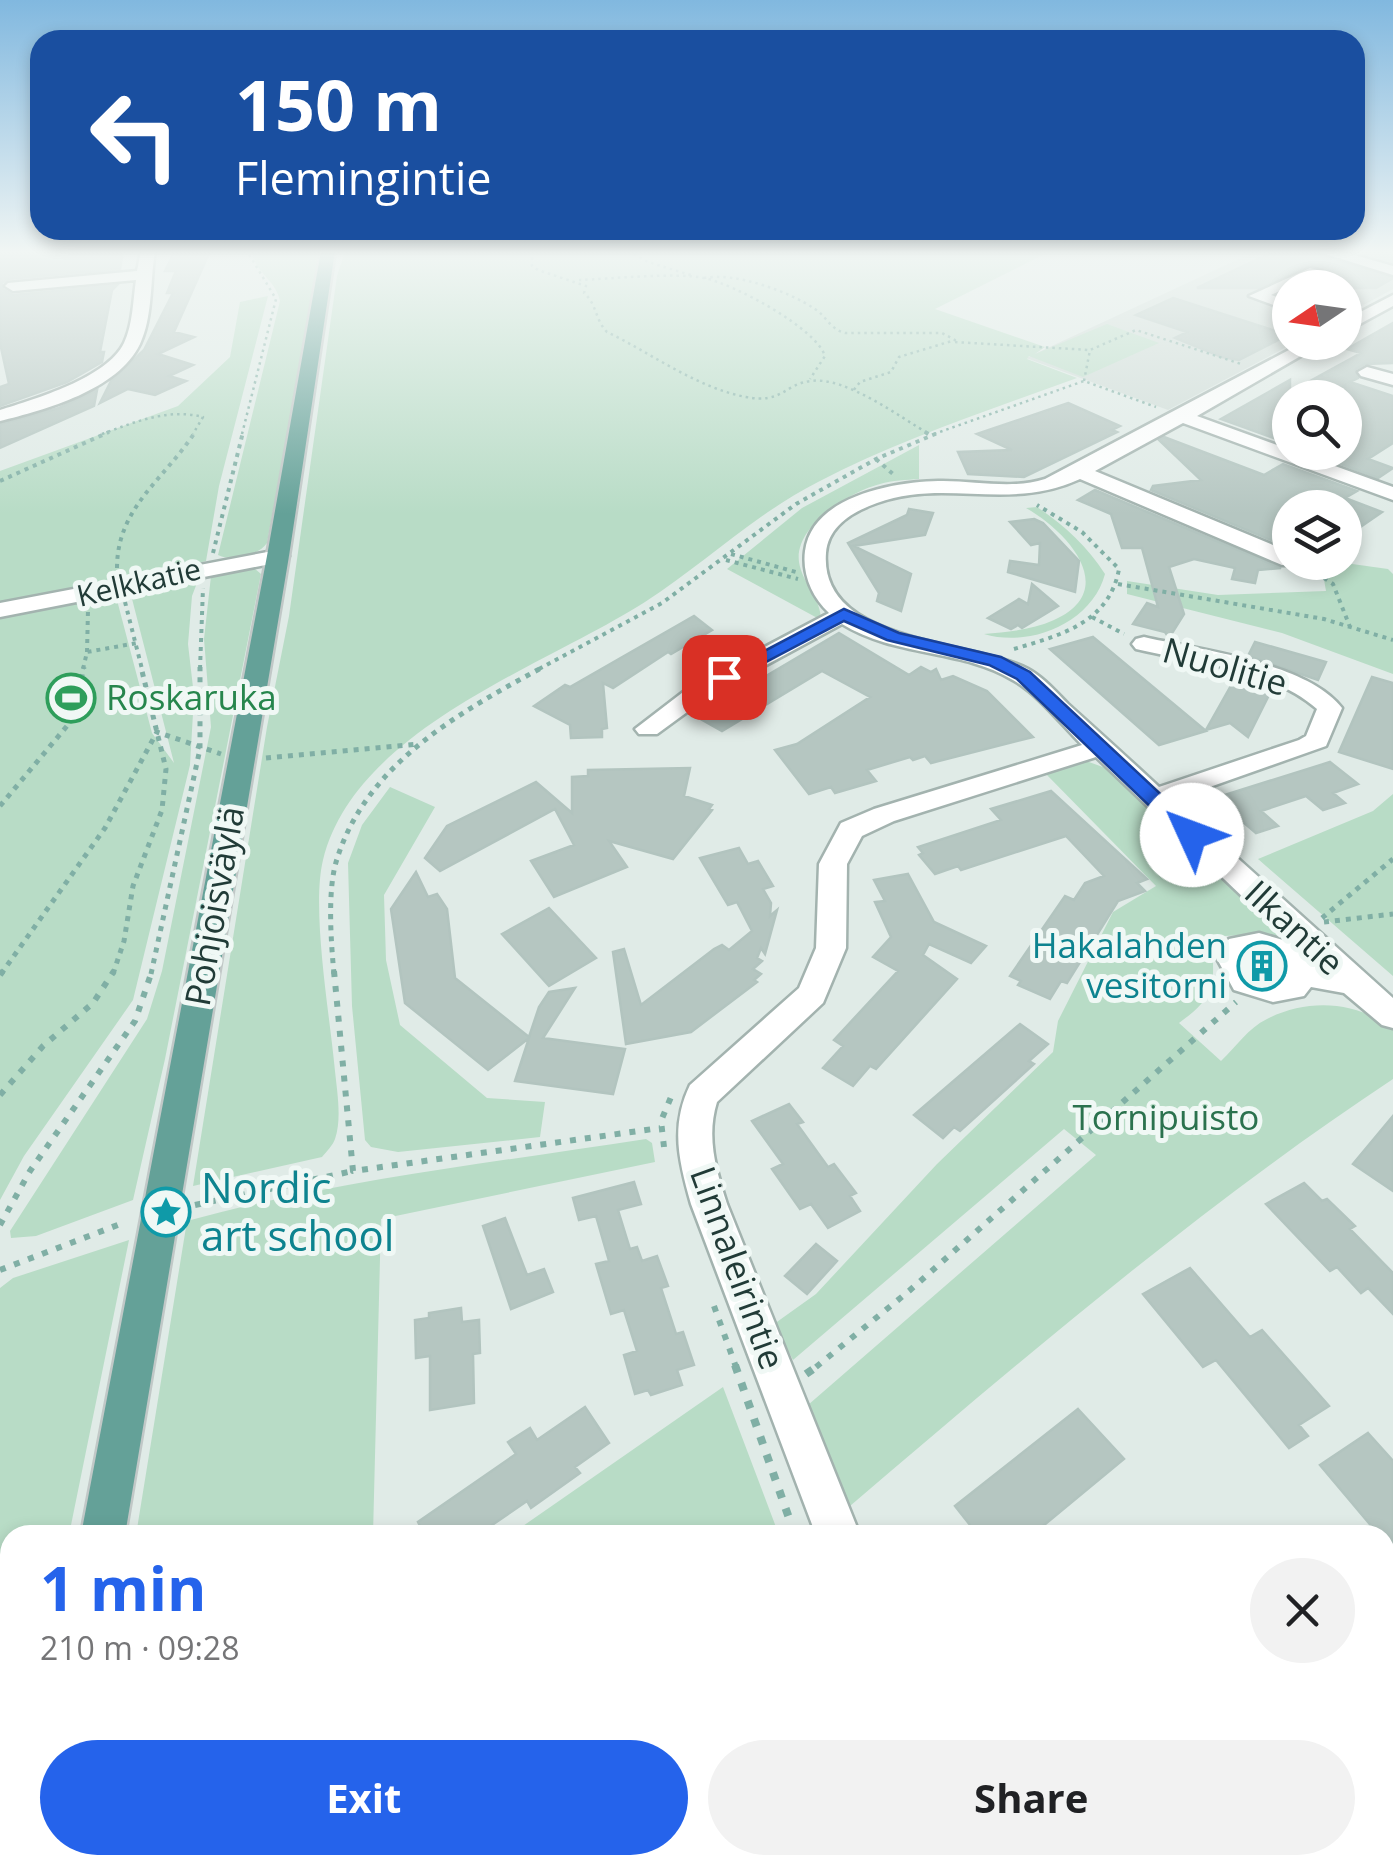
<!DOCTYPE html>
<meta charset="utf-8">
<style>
body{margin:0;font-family:"Open Sans",sans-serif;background:#f2f2f2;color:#202124;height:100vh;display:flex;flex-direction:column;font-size:38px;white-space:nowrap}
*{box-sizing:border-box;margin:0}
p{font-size:32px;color:#757577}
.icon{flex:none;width:55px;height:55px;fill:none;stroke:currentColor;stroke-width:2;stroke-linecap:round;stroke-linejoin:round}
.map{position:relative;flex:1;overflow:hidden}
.sheet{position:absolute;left:0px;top:1525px;width:1395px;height:350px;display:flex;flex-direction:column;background:#fff;border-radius:30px 30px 0 0;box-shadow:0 5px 15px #0003}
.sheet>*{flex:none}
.top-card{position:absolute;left:30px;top:30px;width:1335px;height:210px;border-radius:30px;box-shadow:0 5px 15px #0003;background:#1a4fa0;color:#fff;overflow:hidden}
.needle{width:65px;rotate:257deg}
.fabs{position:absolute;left:1272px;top:270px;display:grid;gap:20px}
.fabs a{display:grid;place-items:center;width:90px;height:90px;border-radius:50%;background:#fff;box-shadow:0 5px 15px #0003;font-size:50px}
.pin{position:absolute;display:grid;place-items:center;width:85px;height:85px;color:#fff;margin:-42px;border-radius:20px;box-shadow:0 5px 15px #0006}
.me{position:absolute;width:110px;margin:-55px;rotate:313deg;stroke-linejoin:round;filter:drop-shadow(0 0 8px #0008)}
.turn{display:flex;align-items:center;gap:35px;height:210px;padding:0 40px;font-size:45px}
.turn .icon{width:130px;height:130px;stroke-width:2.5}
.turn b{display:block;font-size:70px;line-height:85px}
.round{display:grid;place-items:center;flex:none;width:105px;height:105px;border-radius:52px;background:#f2f2f2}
.headline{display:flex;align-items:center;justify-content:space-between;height:170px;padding:0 40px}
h1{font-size:60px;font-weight:700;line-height:75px;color:#2563eb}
.cta{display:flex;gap:20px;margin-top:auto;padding:20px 40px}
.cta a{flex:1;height:115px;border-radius:60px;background:#2563eb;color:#fff;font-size:40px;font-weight:700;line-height:115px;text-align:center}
.cta a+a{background:#f2f2f2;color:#202124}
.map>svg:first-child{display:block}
.built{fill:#cedbd6}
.green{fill:#b8dcc6}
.building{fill:#b5c6c1;stroke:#b2c4bf;stroke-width:2.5}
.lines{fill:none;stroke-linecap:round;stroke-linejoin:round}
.minor-casing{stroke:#a3b3af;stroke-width:5}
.major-casing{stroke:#c1c8c7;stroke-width:5}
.path-far4{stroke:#80afa5;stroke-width:2.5;stroke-dasharray:2.5 4;stroke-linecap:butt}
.path-far3{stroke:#80afa5;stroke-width:4;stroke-dasharray:4 5;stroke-linecap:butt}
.path-far2{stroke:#80afa5;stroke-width:5;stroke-dasharray:5 6;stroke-linecap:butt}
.path-far1{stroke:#80afa5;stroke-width:6;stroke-dasharray:6 9;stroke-linecap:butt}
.path{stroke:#80afa5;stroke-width:8;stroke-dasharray:8 11;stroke-linecap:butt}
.minor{fill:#fff;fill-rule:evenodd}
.major{fill:#64a198;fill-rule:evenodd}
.path-bridge{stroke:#80afa5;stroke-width:4;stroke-dasharray:4 5;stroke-linecap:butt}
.route{fill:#2563eb;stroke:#184099;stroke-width:2.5}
.labels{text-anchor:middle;stroke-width:10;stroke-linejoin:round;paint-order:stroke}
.far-street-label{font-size:30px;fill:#213b37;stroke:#f0f8f5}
.street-label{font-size:35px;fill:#213b37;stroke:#f0f8f5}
.leisure-label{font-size:35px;fill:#27864d;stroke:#f0f8f5;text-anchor:start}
.culture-label{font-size:35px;fill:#0d838f;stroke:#f0f8f5;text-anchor:end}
.park-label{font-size:35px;fill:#2b724e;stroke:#f0f8f5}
.near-culture-label{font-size:42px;fill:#0d838f;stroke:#f0f8f5;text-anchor:start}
</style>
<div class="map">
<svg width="1393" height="1875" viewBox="0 0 1393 1875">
<rect width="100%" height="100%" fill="#e0ebe7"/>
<path class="built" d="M 1256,251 L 1393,251 L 1393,289 L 1345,315 L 1345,288 L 1290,288 L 1290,342 L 1294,343 L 1168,410 L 1026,358 Z"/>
<path class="green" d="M 252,251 L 320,251 L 320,256 L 267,543 C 258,556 231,562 218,555 L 280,301 C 276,280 254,272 252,251 Z
M 345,251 L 1051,251 L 935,309 L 1045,347 L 1035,354 L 1107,324 L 1159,343 L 1083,377 L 1029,356 L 1027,359 L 1077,378 C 990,410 901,439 818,482 C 755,514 704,564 645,602 C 543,667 355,729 323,860 C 311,910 330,1016 335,1071 C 337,1091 342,1119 335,1139 C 333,1145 326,1152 322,1157 L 193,1186 L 267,727 L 289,616 L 337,276 Z
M 268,296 L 219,486 L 206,561 L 113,585 L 152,733 L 174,763 L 130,591 L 200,575 L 192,596 L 188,644 L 194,696 L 190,765 L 133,1000 L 24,1156 L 0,1200 L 0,471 L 178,406 L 230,357 L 240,302 Z
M 919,445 L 919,479 C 907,480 892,480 880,484 C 849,492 794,526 799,562 C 802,583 821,598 821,620 L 727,569 L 802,508 Z
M 1037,507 C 1065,526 1087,546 1105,574 C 1092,623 1030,648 984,634 C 1007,632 1032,630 1054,620 C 1121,590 1067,531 1026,508 Z
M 1345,563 L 1388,569 L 1393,574 L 1393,674 L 1282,633 L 1127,594 L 1127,581 L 1218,595 L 1326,591 L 1323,574 Z
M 253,567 L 261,574 L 165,1059 L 133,1200 L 36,1236 L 11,1238 L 10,1231 L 147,1019 L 162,971 L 211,727 L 204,639 L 211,576 Z
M 1076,762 L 1089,762 L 1111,770 L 1294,943 L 1264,934 L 1225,936 C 1206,954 1217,967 1211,988 C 1206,1003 1191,1014 1179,1023 L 1221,1061 C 1236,1047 1248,1028 1267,1019 C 1308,998 1357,1001 1393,1029 L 1393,1079 C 1201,1206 1025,1357 850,1506 L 808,1405 L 1096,1155 L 1064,1129 L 793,1360 L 774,1324 L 816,1294 L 937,1164 L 1053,1052 L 1058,1021 L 1113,912 L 1156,886 L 1045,773 Z
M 390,787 L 435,807 L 384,895 L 386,960 L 400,1025 L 487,1098 L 545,1102 L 540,1137 L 398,1152 L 371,1147 L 365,1140 L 352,1006 L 348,863 L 362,825 Z
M 1393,794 L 1393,976 L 1258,859 L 1373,811 Z
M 646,1139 L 652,1143 L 655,1162 L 381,1219 L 373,1535 L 136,1535 L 187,1221 C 336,1180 492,1163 646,1139 Z
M 129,1240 L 69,1535 L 10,1535 L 10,1828 L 0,1875 L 0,1288 L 13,1278 Z
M 723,1387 L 779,1535 L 510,1535 Z
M 83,1865 L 396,1865 L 387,1875 L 82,1875 Z"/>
<path class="building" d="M 0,251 L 123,251 L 120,269 L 8,279 L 2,283 L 3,289 L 13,295 L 117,285 L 112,290 L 100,352 L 104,352 L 102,362 L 67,382 L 0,406 L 0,387 L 9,384 L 0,343 Z
M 175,251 L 210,251 L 174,332 L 194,337 L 158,354 L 193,365 L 169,376 L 186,381 L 155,395 L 128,389 L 100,403 L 111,381 L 144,350 L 173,293 L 167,293 L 176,271 L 165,271 Z
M 1275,251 L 1306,251 L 1393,278 L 1376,288 L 1296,288 L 1326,272 L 1311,264 L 1259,288 L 1197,288 Z
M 1173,298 L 1288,335 L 1239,360 L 1222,357 L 1175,338 L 1187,332 L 1136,315 Z
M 1393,323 L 1393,363 L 1365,364 L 1356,369 L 1358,378 L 1350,382 L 1393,396 L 1393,443 L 1368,459 L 1393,468 L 1378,478 L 1309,452 L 1345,452 L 1345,385 L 1331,394 L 1303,385 L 1361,353 L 1347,349 Z
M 1290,380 L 1290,444 L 1221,419 Z
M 97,390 L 94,406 L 0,448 L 0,424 L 59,408 Z
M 1068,403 L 1120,426 L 1112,430 L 1117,432 L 1024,477 L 968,474 L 958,452 L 1012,450 L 977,434 Z
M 1164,437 L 1264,475 L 1283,464 L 1357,491 L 1345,498 L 1382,512 L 1359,528 L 1345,516 L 1345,508 L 1290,508 L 1290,548 L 1151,490 L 1153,486 L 1201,480 L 1159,440 Z
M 1095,490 L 1281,568 L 1258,570 L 1255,583 L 1232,579 L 1235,568 L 1194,559 L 1169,567 L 1184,614 L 1169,638 L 1165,632 L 1133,624 L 1147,603 L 1158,607 L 1142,548 L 1122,548 L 1111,514 L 1078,500 Z
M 909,509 L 933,513 L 925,535 L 854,546 L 911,574 L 901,611 L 877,601 L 879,593 L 848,543 L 907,515 Z
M 1034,519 L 1043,523 L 1079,561 L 1075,592 L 1008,572 L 1010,561 L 1039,565 L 1040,543 L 1031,545 L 1010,522 Z
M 1032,584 L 1058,606 L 1022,628 L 1018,625 L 1011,629 L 988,618 L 1019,599 L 1028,604 Z
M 694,616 L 712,630 L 671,654 L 668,652 L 613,688 L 603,683 L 607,728 L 602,729 L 602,737 L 571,738 L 570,725 L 534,706 L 565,685 L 570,687 Z
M 839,633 L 909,675 L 921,667 L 931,672 L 936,669 L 941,680 L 953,676 L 987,691 L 1033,737 L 931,763 L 925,756 L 913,760 L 910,757 L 867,770 L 876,781 L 835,793 L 831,787 L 809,794 L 775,750 L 797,744 L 870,697 L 822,671 L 722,731 L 697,717 Z
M 1093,637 L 1206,731 L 1159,745 L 1050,649 Z
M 1255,642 L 1273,647 L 1326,662 L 1318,680 L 1248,656 Z
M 1237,675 L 1273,687 L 1248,737 L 1230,723 L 1206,730 Z
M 1372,677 L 1393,683 L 1393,769 L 1339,752 Z
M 1330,762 L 1358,784 L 1333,793 L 1345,803 L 1323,810 L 1306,796 L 1261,811 L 1278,826 L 1256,833 L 1215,798 Z
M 690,768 L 684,796 L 712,805 L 709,809 L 712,810 L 673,859 L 609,841 L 627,867 L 554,897 L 531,861 L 574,845 L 555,809 L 440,871 L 425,858 L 447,826 L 536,782 L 572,813 L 572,777 L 588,776 L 588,770 Z
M 1051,791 L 1147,879 L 1137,883 L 1145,891 L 1118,901 L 1067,983 L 1061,981 L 1050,999 L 1018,985 L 1021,981 L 1010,976 L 1065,896 L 1074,900 L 1085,883 L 1104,876 L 1066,836 L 961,870 L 958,866 L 935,874 L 919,855 L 923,853 L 918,847 L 1001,820 L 991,809 Z
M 739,848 L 748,864 L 758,861 L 773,886 L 763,889 L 771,903 L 770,916 L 777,910 L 765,954 L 761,948 L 757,958 L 762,961 L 753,969 L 761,974 L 754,980 L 757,982 L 691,1032 L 626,1044 L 613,952 L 624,949 L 641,1005 L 714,949 L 722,945 L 729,950 L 752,931 L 737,902 L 728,905 L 700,858 Z
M 416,872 L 428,897 L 437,894 L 447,909 L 455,978 L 529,1037 L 539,1007 L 549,992 L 575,988 L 543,1038 L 625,1049 L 613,1094 L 515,1081 L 529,1038 L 488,1070 L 405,1003 L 391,909 Z
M 908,874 L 934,922 L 986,946 L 971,963 L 929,944 L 923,955 L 957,979 L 876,1069 L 870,1066 L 853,1086 L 823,1068 L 843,1046 L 834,1040 L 898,971 L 873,957 L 891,937 L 875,902 L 885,901 L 874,880 Z
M 549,908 L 596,958 L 549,986 L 502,934 Z
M 1020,1024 L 1048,1044 L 1029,1061 L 1034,1064 L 960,1131 L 954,1127 L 943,1138 L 914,1115 Z
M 789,1104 L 803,1122 L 797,1124 L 828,1167 L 834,1164 L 856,1193 L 850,1196 L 860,1211 L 828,1228 L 811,1204 L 800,1209 L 772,1169 L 783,1164 L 752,1121 Z
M 1393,1116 L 1393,1191 L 1353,1164 Z
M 634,1182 L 641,1204 L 618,1210 L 630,1249 L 637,1247 L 642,1261 L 657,1256 L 668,1286 L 661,1288 L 676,1334 L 683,1332 L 694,1365 L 677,1370 L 682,1385 L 651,1395 L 648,1390 L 635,1394 L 624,1355 L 637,1351 L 624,1310 L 611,1314 L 596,1264 L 609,1261 L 596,1216 L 579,1220 L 573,1198 Z
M 1304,1183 L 1322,1201 L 1327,1199 L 1355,1226 L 1350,1229 L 1393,1273 L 1393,1314 L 1368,1288 L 1361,1293 L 1337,1267 L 1330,1271 L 1266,1204 Z
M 505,1218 L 527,1275 L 544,1269 L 553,1292 L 511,1309 L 483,1226 Z
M 816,1244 L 837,1261 L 807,1294 L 785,1276 Z
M 1190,1268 L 1250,1337 L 1262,1330 L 1329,1406 L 1299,1425 L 1308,1436 L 1289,1448 L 1216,1360 L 1203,1367 L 1143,1294 Z
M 461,1308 L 462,1322 L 479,1320 L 480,1353 L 473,1354 L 474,1403 L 430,1410 L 430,1356 L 416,1358 L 415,1320 L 429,1318 L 429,1313 Z
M 585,1407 L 609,1443 L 575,1467 L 580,1473 L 531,1508 L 527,1501 L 492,1525 L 498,1535 L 425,1535 L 418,1522 L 516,1454 L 508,1442 L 530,1428 L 537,1440 Z
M 1078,1409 L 1124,1459 L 1032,1535 L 978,1535 L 955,1506 Z
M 1368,1433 L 1393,1461 L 1393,1552 L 1385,1543 L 1385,1535 L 1379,1535 L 1320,1465 Z"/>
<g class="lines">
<g class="minor-casing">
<path id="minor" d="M 141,251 L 155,251 C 150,281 153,316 140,344 C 118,390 45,410 0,421 L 0,410 C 35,399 107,378 124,343 C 133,324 133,300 136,280 L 13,291 L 5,286 L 8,283 L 137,271 Z
M 1316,251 L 1340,251 L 1393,266 L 1393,275 Z
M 1310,268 L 1322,271 L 1271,295 L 1290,301 L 1290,311 L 1249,296 Z
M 1393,295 L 1393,306 L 1345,332 L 1345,320 Z
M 1304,342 L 1325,342 L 1197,416 L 1393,487 L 1393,500 L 1183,423 L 1095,471 L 1290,552 L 1290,562 L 1298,565 L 1282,565 L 1080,479 C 1008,512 946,478 877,503 C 854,511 828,526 826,553 C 819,644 972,640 1028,669 C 1043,677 1056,692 1068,704 C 1098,731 1129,759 1159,787 L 1299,740 L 1306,736 L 1317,709 C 1271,668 1194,663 1136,649 L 1132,644 L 1136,639 L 1144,637 C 1199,650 1307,662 1342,708 L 1326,746 L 1173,800 L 1393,998 L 1393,1028 L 1382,1025 L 1344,993 L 1311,987 L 1304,996 L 1273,1002 L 1234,990 L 1216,957 L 1229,939 L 1259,933 L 1290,942 L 1096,757 L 894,821 L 862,836 L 847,864 L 846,948 L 823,1003 L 717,1102 C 706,1137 716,1170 727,1204 L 860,1535 L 816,1535 L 691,1204 C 679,1162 670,1126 690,1085 L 799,988 L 816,948 L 819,864 L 841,823 L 874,809 L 1082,745 C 1061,724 1039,695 1013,680 C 962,649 895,657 842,624 L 709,696 L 657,734 L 639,734 L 635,729 L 691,686 L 829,613 C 812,597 802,574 805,551 C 812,496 894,482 938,481 C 974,480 1010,490 1045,479 ZM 1259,955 L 1274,961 L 1287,973 L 1283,978 L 1256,974 L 1247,959 Z
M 1367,367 L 1393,374 L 1393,385 L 1361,376 L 1358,372 Z
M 278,550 L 286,551 L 289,556 L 286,561 L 0,617 L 0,603 Z
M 959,1865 L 1018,1865 L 1022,1875 L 963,1875 Z"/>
</g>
<g class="major-casing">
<path id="major" d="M 321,251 L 335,251 L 289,556 L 125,1535 L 81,1535 L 267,556 Z
M 17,1865 L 69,1865 L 67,1875 L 15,1875 Z"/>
</g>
<path class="path-far4" d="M 532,251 L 532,266 L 538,270 L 586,286 L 584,293 C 597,304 595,320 607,332 C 651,353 697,388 746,397 C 783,404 784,384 811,381 C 845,376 900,417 929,434
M 628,251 L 648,262 L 694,276
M 704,278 C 735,272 788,291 815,309 C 827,317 830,329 845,333 L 942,333 L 955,340 L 899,357 L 891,372 L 860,382 L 853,391
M 579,280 C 610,279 676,272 704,278 C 734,284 816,328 825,356 L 810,379
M 955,342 L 1089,350
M 1084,381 L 1090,350 L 1136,330 L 1241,364
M 102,434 C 135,422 168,408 203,417 L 193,434
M 242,434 L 276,299 L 247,251
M 934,434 L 1084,381 L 1156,407"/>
<path class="path-far3" d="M 925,432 L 930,435
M 876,459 L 893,474
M 0,481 L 109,432
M 213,553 L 243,432
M 731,554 L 796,572
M 726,560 L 798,579
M 117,568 C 117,507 165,479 195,432
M 1309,568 L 1333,584 L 1350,627
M 1118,584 L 1324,619 L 1393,640
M 125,602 L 142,669
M 1092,617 L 1124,634
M 1014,649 C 1061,635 1109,623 1119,569 L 1082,532 L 1037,505
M 87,652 L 88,610
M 83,669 L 87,652 L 137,643
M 200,669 L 203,588
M 539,669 L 662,603 L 796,504 L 876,459 L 940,432"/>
<path class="path-far2" d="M 266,758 L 419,744
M 0,806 L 72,720 L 84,667
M 1322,918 L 1393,859
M 1324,922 L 1393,914
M 1,974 L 105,828 L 157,732 L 221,754
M 113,974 L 124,941 L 133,886 L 162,810 L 166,769 L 141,667
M 151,974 L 200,749 L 200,667
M 334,974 C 331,942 327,889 337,859 C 367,763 460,712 543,667"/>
<path class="path-far1" d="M 334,971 L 353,1171 L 660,1128
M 0,975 L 3,971
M 0,1095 L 43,1046 L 93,1003 L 114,971
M 664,1147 L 661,1121 L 671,1097
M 195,1205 L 353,1171
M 0,1225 L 30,1171 L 135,1021 L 152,971
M 0,1270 L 123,1223
M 714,1306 L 736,1367
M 816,1367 L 909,1291 L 1236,1002"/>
<path class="path" d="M 735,1365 L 795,1535
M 806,1374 L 819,1365
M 921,1865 L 928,1875"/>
<use href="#minor" class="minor"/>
<use href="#major" class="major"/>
<path class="path-bridge" d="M 119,581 L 124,600"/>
</g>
<linearGradient id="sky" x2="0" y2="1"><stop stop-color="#81b8df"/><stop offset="0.49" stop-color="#f1f6f4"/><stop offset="1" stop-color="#f1f6f4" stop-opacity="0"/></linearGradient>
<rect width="1393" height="514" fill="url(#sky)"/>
<path class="route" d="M 844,609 L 899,633 L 1001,657 L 1030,672 L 1199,830 L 1202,835 L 1199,840 L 1185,840 L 1017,679 L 989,665 L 887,640 L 844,621 L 730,681 L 724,682 L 715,677 Z"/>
<defs>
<g id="stadium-ring" transform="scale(2.5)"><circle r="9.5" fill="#f0f8f5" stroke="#2e9e5b" stroke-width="1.5"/><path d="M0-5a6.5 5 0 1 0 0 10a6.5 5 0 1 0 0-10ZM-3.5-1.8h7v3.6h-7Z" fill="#2e9e5b"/></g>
<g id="building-ring" transform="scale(2.5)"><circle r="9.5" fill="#f0f8f5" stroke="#0f9aa8" stroke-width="1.5"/><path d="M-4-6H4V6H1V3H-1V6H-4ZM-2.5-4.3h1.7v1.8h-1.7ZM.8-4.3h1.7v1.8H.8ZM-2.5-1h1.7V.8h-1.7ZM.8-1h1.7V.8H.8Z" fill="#0f9aa8"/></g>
<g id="sight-ring" transform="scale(2.5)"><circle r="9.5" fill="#f0f8f5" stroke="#0f9aa8" stroke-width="1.5"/><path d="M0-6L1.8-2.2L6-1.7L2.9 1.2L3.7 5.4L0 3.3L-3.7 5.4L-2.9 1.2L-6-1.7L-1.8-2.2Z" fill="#0f9aa8"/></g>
</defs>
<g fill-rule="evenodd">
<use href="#stadium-ring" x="71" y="698"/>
<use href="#building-ring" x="1262" y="966"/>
<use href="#sight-ring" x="166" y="1212"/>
</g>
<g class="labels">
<g class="far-street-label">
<text transform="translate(139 583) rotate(-13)" y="10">Kelkkatie</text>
</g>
<g class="street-label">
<text transform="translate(1225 667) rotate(16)" y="12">Nuolitie</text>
<text transform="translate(215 906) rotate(-80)" y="12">Pohjoisväylä</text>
<text transform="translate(1294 928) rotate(43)" y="12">Ilkantie</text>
<text transform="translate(737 1268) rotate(70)" y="12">Linnaleirintie</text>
</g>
<g class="leisure-label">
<text x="106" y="710">Roskaruka</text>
</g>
<g class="culture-label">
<text x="1227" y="958">Hakalahden<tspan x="1227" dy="40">vesitorni</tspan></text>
</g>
<g class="park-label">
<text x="1166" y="1130">Tornipuisto</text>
</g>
<g class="near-culture-label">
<text x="201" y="1203">Nordic<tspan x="201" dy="48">art school</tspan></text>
</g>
</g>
</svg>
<div class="fabs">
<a><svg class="needle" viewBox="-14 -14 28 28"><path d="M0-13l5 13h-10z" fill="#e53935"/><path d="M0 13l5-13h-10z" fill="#757577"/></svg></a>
<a><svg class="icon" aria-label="search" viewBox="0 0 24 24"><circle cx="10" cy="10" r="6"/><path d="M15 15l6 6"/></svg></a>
<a><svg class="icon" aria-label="layers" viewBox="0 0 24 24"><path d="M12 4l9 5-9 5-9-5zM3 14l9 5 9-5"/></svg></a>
</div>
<div class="pin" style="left:724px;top:677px;background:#d93025"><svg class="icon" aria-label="arrive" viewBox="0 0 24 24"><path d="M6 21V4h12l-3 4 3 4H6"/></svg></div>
<svg class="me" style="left:1192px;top:835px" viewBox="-20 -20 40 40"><circle r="19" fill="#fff"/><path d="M0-13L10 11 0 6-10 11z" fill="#2563eb"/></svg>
<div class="top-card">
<div class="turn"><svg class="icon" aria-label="left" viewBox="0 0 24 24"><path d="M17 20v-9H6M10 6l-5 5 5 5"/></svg><div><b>150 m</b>Flemingintie</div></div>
</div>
<section class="sheet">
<div class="headline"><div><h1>1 min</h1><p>210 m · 09:28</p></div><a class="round"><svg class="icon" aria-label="close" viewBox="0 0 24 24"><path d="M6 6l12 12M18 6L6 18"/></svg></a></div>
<div class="cta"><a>Exit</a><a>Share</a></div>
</section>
</div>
